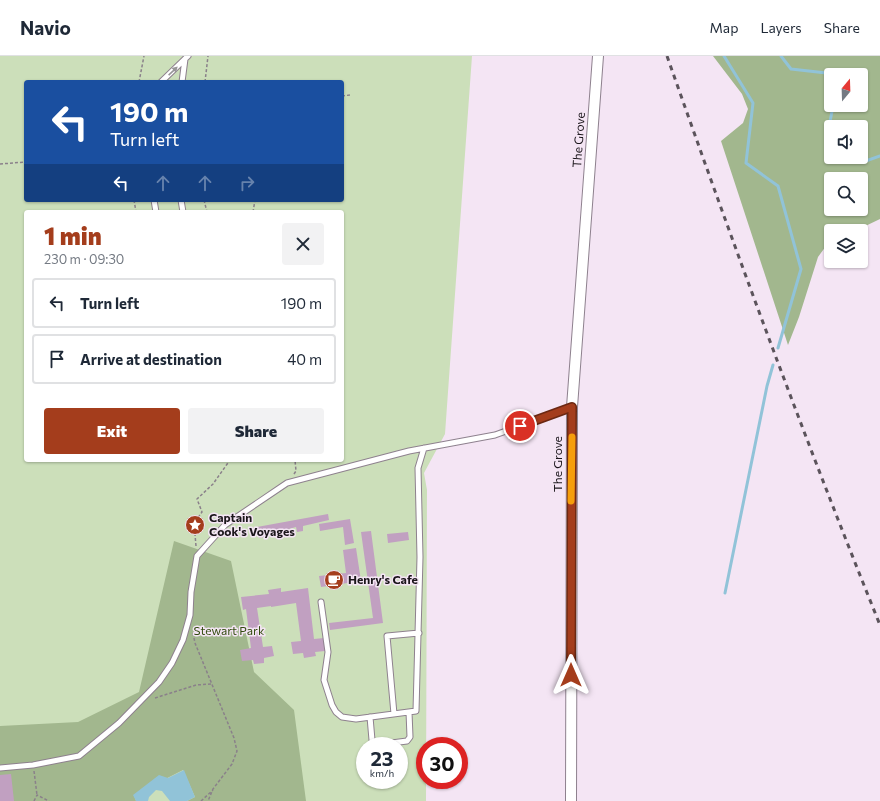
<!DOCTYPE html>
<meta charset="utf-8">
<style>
body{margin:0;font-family:Commissioner,sans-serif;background:#f2f2f3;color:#1f2937;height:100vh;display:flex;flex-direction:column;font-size:15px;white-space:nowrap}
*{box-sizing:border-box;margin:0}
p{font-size:13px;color:#747a83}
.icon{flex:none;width:22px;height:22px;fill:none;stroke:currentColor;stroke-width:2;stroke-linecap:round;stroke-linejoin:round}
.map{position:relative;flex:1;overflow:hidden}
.sheet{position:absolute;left:24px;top:154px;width:320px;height:252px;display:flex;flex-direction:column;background:#fff;border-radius:4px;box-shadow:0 1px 3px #0004}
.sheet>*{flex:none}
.hud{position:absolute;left:24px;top:24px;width:320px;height:122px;border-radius:4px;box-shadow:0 1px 3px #0004;background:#1a4fa0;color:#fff;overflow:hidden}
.needle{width:26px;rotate:19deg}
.tools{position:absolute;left:824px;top:12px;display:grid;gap:8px}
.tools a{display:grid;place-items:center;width:44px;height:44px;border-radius:4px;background:#fff;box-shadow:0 1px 3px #0004;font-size:20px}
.speed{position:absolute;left:356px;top:681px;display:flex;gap:8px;font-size:20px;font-weight:700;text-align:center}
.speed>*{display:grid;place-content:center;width:52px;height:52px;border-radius:50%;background:#fff;box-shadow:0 1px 3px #0004;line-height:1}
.speed small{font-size:10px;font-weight:400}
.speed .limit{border:6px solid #d22;background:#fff;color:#111}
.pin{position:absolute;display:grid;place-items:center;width:34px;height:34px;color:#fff;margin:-17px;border:2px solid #fff;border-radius:50%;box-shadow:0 1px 4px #0007}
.me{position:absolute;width:44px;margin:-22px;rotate:0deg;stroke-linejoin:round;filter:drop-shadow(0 0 3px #0008)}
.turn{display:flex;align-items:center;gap:14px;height:84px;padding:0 20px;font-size:18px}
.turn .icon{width:52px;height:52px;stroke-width:2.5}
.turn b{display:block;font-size:28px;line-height:34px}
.lanes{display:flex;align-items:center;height:38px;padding:0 20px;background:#0003;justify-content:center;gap:20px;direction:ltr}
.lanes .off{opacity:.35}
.round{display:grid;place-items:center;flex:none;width:42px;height:42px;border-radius:4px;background:#f2f2f3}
.head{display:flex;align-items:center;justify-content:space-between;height:68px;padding:0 20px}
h1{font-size:24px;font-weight:800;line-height:30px;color:#a43d1c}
.cta{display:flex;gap:8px;margin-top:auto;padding:8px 20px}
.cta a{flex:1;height:46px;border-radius:4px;background:#a43d1c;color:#fff;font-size:16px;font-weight:800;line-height:46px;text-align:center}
.cta a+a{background:#f2f2f3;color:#1f2937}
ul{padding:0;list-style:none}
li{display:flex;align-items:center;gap:12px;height:50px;margin:0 8px 6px;padding:0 12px;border:2px solid #e0e1e3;border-radius:4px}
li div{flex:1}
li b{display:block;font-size:15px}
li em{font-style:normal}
header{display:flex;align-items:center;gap:24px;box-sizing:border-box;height:56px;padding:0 20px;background:#fff;border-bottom:1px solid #e0e1e3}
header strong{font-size:19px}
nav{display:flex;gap:22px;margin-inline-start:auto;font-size:14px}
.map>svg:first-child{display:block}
.green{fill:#ccdfba;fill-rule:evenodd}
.forest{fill:#a2b78e;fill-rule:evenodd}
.water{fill:#91c3d8}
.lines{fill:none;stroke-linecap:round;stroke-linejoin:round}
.stream{stroke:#91c3d8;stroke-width:3}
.building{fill:#c1a0c1}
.lane-casing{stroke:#8e818e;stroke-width:7}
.street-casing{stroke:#8e818e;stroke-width:12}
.path{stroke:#8a808a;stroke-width:1.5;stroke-dasharray:3 2;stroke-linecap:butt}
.lane{stroke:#fff;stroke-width:5}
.street{stroke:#fff;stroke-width:10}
.rail{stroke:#5b535b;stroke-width:3;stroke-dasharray:5 5;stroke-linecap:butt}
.oneway{fill:#989698}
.route-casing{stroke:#6b2812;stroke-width:10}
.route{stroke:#a43d1c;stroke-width:7}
.slow{stroke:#f59e0b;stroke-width:7}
.labels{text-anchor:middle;stroke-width:3;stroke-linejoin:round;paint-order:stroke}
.street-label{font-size:12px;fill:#1b161b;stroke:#f4e5f4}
.poi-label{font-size:12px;font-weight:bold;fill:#1b161b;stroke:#f4e5f4;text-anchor:start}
.park-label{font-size:12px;fill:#324b0e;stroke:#f4e5f4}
</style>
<header>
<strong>Navio</strong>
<nav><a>Map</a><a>Layers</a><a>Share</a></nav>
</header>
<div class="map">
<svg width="880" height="745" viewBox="0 0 880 745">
<rect width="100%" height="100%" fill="#f4e5f4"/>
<path class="green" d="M 0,0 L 472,0 L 445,378 L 424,417 L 427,434 L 426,745 L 0,745 ZM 26,26 L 342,26 L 342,144 L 26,144 ZM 26,156 L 342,156 L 342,404 L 26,404 ZM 365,690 L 399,690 L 399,724 L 365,724 Z"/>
<path class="forest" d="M 713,0 L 880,0 L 880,163 L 855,175 L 831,175 L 831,186 L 826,190 L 818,201 L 799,261 L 788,289 L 721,85 L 743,67 L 748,53 L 742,38 ZM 831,19 L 861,19 L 861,49 L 831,49 ZM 831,71 L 861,71 L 861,101 L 831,101 ZM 831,123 L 861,123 L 861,153 L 831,153 Z
M 174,485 L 231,505 L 254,616 L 294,654 L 306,745 L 187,745 L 195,741 L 183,714 L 134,739 L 136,745 L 0,745 L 0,670 L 78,666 L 139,636 Z"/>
<path class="water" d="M 184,714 L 195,741 L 187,745 L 170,745 L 162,735 L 156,734 L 149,741 L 148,745 L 136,745 L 133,739 L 159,719 L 168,722 Z"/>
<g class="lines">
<path class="stream" d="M 724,0 L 753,47 L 746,107 L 778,130 L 801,213 L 778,292
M 781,0 L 791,13 L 844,19
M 831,71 L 829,71 L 833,50 L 856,49
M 861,72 L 861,77
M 858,101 L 863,106 L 880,100
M 725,537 L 767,330 L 773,309"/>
</g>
<path class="building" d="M 328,458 L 329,464 L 303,470 L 303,475 L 297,476 L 296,471 L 278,476 L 277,474 L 264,477 L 265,481 L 259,482 L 257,471 Z
M 350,463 L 354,487 L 345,489 L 343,471 L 320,475 L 319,468 Z
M 371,475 L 383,567 L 330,574 L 329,567 L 373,562 L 361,476 Z
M 408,476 L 409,484 L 388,487 L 387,478 Z
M 356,492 L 361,525 L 321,531 L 319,520 L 346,517 L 343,494 Z
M 281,532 L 281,536 L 308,532 L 314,583 L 324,582 L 325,595 L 315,596 L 316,600 L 304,602 L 303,597 L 293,598 L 291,586 L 301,585 L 296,547 L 271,551 L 271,550 L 257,552 L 263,591 L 272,590 L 274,600 L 264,602 L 264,607 L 254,608 L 253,604 L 242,605 L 240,594 L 251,592 L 246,553 L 243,554 L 241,541 L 269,538 L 268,534 Z
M 11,718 L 14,745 L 0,745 L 0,719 Z"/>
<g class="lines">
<g class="lane-casing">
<path id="lane" d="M 161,26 L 188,0
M 182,26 L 185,3
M 154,144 L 156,156
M 181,144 L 183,156
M 321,546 L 328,596 L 324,624 L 332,649 L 336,656 L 342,661 L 356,663 L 416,655 L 420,501 L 418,412 L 424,392
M 394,658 L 387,580 L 419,577
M 370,661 L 372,684 L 376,689 L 407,685 L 410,681 L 409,656
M 0,712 L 33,709 L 79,700 L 119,667 L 159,626 L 172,607 L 183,584 L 190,559 L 191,536 L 197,500 L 225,469 L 287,427 L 409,395 L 495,379 L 572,351"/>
</g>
<g class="street-casing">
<path id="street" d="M 571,745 L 572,351 L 598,0"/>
</g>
<path class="path" d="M 139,26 L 144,0
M 205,26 L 208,0
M 342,40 L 350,39
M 0,108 L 26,106
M 134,144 L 136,156
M 204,144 L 207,156
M 253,156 L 255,144
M 294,418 L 296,415 L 295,404
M 196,490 L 194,467 L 202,456 L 197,443 L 213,428 L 230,404
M 193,577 L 195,587 L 234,682 L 237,695 L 232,708 L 213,733 L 208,745
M 155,642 L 196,629 L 211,628
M 34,715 L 37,739
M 34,745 L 37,739 L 49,745
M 201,745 L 213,734"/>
<use href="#lane" class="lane"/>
<use href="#street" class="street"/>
<path class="rail" d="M 667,0 C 734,191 804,381 880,569"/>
</g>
<defs><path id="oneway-solid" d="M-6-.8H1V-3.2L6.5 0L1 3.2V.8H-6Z"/></defs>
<use class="oneway" href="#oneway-solid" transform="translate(173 15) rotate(-43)"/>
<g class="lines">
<g class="route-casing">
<path id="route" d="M 520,370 L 572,351 L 571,619"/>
</g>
<use href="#route" class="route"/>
<path class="slow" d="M 571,445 L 572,381"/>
</g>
<defs>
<g id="sight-disc" transform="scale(1)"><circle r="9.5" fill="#a43d1c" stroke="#f4e5f4"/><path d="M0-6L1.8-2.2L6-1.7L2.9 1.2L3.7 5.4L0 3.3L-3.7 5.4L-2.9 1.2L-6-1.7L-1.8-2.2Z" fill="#fff"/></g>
<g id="cafe-disc" transform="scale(1)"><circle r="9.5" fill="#a43d1c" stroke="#f4e5f4"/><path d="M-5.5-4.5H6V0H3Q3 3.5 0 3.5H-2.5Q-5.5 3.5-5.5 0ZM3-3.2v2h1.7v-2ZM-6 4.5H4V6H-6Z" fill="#fff"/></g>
</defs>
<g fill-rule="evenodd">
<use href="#sight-disc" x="195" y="469"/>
<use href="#cafe-disc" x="334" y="524"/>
</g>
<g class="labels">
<g class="street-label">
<text transform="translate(579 84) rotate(-86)" y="4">The Grove</text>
<text transform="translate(558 408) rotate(-90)" y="4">The Grove</text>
</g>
<g class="poi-label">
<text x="209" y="466">Captain<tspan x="209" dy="14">Cook's Voyages</tspan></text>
<text x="348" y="528">Henry's Cafe</text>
</g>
<g class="park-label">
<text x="229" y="579">Stewart Park</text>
</g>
</g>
</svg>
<div class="tools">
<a><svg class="needle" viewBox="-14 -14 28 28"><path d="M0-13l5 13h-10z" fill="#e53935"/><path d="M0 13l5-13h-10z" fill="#747a83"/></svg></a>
<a><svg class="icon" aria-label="sound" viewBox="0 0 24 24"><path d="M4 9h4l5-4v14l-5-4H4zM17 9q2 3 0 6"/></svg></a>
<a><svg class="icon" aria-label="search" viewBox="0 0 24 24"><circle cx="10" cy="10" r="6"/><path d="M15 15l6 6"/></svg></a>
<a><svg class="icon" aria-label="layers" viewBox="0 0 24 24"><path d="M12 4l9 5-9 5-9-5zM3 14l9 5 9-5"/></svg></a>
</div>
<div class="speed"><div>23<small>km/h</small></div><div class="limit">30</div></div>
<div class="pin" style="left:520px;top:370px;background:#d93025"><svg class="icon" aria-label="arrive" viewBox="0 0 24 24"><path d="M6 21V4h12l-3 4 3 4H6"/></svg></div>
<svg class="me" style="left:571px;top:619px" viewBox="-20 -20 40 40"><path d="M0-17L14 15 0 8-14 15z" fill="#a43d1c" stroke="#fff" stroke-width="4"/></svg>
<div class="hud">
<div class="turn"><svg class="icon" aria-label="left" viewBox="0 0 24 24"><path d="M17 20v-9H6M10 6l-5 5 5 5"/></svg><div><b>190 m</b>Turn left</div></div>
<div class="lanes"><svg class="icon" aria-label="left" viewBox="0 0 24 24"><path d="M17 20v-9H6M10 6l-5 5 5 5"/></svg><svg class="icon off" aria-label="ahead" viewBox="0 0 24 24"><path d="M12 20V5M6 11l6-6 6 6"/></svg><svg class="icon off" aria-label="ahead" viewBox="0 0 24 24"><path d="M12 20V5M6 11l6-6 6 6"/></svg><svg class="icon off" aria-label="right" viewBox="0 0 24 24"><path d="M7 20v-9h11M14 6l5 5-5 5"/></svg></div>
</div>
<section class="sheet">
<div class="head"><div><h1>1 min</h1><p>230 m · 09:30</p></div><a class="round"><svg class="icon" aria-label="close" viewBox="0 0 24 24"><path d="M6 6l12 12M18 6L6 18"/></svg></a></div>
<ul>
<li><svg class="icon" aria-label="left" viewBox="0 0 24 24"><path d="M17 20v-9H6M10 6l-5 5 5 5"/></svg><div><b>Turn left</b></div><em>190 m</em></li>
<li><svg class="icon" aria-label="arrive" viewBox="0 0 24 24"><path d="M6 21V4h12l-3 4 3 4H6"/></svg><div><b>Arrive at destination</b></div><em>40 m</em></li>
</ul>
<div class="cta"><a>Exit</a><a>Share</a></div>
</section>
</div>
